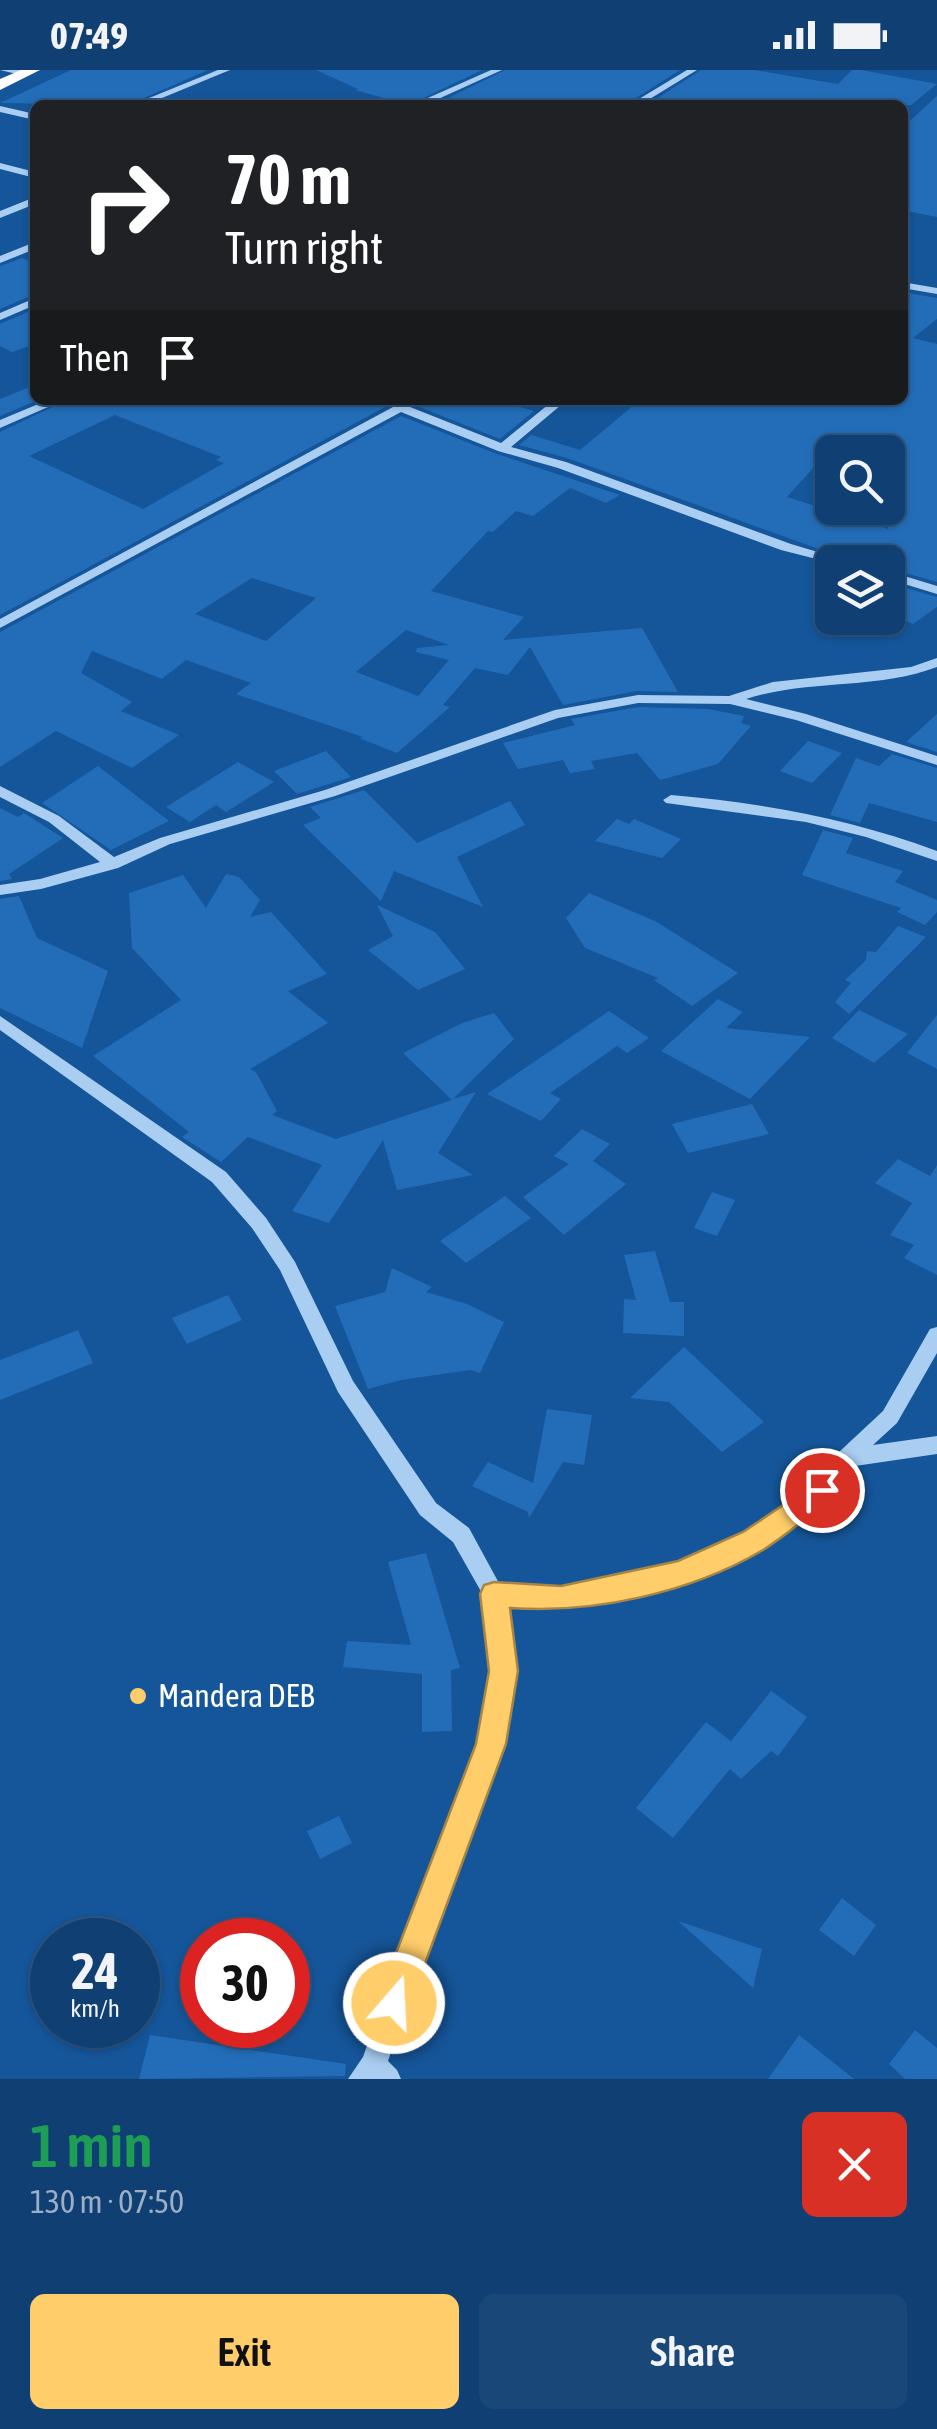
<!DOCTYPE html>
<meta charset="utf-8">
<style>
body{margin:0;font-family:"Asap Condensed",sans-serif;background:#194778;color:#f1f3f6;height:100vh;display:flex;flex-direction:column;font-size:38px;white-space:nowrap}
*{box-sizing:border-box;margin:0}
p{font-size:32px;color:#9cafc4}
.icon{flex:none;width:55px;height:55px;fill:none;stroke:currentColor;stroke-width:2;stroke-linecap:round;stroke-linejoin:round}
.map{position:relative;height:2009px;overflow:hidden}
.drawer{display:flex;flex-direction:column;background:#104073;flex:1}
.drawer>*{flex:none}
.hud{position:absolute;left:30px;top:30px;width:878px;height:305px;border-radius:15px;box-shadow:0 2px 8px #0004,0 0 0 2px #305985;background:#202124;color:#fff;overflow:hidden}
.fabs{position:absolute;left:815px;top:365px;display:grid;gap:20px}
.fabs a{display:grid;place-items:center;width:90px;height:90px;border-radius:15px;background:#104073;box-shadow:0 2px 8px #0004,0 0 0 2px #305985;font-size:50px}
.speed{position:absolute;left:30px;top:1848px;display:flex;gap:20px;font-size:50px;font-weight:700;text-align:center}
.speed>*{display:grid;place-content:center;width:130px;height:130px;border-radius:50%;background:#104073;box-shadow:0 2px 8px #0004,0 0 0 2px #305985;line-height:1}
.speed small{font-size:25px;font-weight:400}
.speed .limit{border:15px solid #d22;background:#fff;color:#111}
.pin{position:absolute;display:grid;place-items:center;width:85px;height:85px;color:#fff;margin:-42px;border:5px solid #fff;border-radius:50%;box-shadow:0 2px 10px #0007}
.me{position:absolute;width:110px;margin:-55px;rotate:19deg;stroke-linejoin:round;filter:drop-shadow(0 0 8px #0008)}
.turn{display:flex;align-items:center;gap:35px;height:210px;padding:0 30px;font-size:45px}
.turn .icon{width:130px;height:130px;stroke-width:2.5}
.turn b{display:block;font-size:70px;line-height:85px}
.then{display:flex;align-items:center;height:95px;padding:0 30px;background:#0003;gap:20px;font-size:38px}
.round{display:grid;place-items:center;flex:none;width:105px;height:105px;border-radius:15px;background:#194778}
.overview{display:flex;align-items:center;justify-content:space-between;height:170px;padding:0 30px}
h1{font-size:60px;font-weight:600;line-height:75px;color:#1e9e55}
.action{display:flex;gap:20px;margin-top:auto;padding:20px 30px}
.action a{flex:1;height:115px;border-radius:15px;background:#ffcd6a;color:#111;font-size:40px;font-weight:600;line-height:115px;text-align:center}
.action a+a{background:#194778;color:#f1f3f6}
.status{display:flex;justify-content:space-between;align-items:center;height:70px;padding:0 50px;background:#104073;direction:ltr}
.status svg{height:28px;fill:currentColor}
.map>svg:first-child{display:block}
.building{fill:#236db8;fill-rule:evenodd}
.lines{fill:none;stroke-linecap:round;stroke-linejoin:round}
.minor{fill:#a9cef2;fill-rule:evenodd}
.highway{fill:#fff;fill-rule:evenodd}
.route{fill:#ffcd6a;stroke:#a68545;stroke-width:2.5}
.poi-dot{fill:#ffcd6a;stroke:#155599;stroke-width:4}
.labels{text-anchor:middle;stroke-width:10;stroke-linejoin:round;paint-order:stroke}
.near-poi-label{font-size:32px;fill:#fff;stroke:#155599;text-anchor:start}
</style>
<div class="status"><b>07:49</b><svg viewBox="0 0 49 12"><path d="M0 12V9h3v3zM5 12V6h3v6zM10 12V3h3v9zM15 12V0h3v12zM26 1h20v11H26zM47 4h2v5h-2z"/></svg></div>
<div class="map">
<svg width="937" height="2009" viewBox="0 0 937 2009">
<rect width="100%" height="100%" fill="#155599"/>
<path class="building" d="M 71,0 L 208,0 L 128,35 L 0,33 Z
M 316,0 L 482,0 L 409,35 L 355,20 L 358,19 Z
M 505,0 L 680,0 L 625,35 L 434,35 Z
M 701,0 L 754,0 L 838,14 L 852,0 L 861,0 L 937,14 L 911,35 L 647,35 Z
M 937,26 L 937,147 L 902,140 L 902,58 Z
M 22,188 L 35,193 L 35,224 L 0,239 L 0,196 Z
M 902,222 L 937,228 L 937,249 L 913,268 L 937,274 L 937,512 L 888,498 L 888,492 L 855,492 L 567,388 L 519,375 L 531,365 L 580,380 L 640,330 L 775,330 L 802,337 L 803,330 L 902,330 ZM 835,374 L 888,382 L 888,459 L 787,427 Z
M 35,239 L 35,274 L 12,282 L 0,276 L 0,254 Z
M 35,315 L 35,330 L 38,330 L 0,346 L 0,329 Z
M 67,330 L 398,330 L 0,545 L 0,362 ZM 115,345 L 221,387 L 216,390 L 224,393 L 143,439 L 29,386 Z
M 416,330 L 495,330 L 534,341 L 500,369 L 417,336 Z
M 401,346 L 497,384 L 620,425 L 606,433 L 570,418 L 533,446 L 516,441 L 493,462 L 488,461 L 431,521 L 524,547 L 503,570 L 642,558 L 678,622 L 637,621 L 563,635 L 530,577 L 508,605 L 475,598 L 443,635 L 450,637 L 397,683 L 359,668 L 363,667 L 236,624 L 251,613 L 186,590 L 162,609 L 92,581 L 81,603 L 132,632 L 121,641 L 179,665 L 132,698 L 56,661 L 0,697 L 0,562 ZM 252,508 L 316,528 L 266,571 L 195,544 ZM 406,560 L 449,575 L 417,578 L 416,582 L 449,590 L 418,626 L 356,602 Z
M 888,513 L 937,527 L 937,537 L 913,554 L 888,543 Z
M 638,637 L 708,639 L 744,646 L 741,653 L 751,656 L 718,694 L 660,710 L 637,683 L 591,691 L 595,699 L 570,703 L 563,690 L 518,699 L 503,673 L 575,655 L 571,649 Z
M 937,644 L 937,682 L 906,672 Z
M 808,671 L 842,683 L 812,713 L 780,701 Z
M 326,681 L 351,707 L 297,724 L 274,701 Z
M 892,684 L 937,698 L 937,752 L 869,733 L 860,753 L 830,745 L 856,688 L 879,696 Z
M 238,692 L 274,712 L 226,742 L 216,735 L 190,752 L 166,737 Z
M 98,696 L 169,751 L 111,780 L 42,733 Z
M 364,720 L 417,773 L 510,731 L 525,755 L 457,787 L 483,837 L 394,801 L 381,831 L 303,755 L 321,748 L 310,737 Z
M 0,738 L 18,747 L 24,743 L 63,768 L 9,804 L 12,809 L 0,811 Z
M 617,749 L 629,754 L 634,749 L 681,769 L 662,788 L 595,771 Z
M 823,760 L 853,768 L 846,783 L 903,801 L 895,812 L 937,830 L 937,842 L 925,855 L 897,842 L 901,838 L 802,805 Z
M 226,804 L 239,807 L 260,830 L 250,847 L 271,842 L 327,904 L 288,921 L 328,953 L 250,999 L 256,1002 L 277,1041 L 272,1045 L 336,1069 L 452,1030 L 403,983 L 462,953 L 494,943 L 514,969 L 453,1029 L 476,1022 L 438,1083 L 473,1105 L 397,1120 L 383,1070 L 329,1153 L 292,1141 L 322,1095 L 248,1067 L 221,1092 L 182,1067 L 189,1062 L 93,986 L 181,930 L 132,878 L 129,823 L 183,805 L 206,838 Z
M 589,823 L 655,851 L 738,903 L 692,936 L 654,910 L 658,908 L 585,878 L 566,848 Z
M 19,826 L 37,868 L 108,901 L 82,978 L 0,938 L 0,829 Z
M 377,835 L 435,862 L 465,899 L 418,920 L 368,880 L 393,866 Z
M 898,856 L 926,867 L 849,944 L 835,932 L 851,913 L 845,910 L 866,890 L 867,881 L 876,882 Z
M 718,929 L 743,942 L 726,958 L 810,967 L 750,1029 L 661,981 Z
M 859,940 L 908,964 L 874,993 L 832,968 Z
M 609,941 L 649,968 L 627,983 L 617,976 L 550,1023 L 561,1029 L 541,1051 L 487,1024 Z
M 937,945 L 937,999 L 907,983 Z
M 752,1034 L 769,1064 L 688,1083 L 672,1054 Z
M 582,1059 L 610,1074 L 593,1091 L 626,1114 L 564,1165 L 523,1127 L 569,1094 L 554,1086 Z
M 898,1089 L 930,1106 L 937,1095 L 937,1205 L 904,1188 L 914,1175 L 890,1165 L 912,1133 L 875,1113 Z
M 712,1122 L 735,1130 L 717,1166 L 694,1158 Z
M 505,1126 L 531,1148 L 466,1193 L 440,1171 Z
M 655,1181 L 670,1232 L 684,1232 L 684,1266 L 623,1263 L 624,1229 L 636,1230 L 624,1185 Z
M 392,1198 L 432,1217 L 426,1222 L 467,1234 L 504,1252 L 480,1303 L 470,1300 L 401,1310 L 368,1319 L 335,1236 L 385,1222 Z
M 228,1225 L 242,1250 L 187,1274 L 172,1248 Z
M 78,1260 L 93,1293 L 0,1330 L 0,1290 Z
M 684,1277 L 764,1352 L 722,1382 L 669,1332 L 630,1328 Z
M 547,1339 L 592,1345 L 584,1395 L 563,1392 L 529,1448 L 528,1442 L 472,1416 L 488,1392 L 533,1413 Z
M 426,1483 L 460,1598 L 451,1600 L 452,1661 L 422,1662 L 422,1604 L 343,1597 L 347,1571 L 411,1575 L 388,1492 Z
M 771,1621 L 807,1647 L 778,1686 L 771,1681 L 741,1709 L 730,1699 L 673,1768 L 636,1738 L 706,1652 L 731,1671 Z
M 339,1746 L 352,1773 L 320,1789 L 307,1761 Z
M 842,1828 L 876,1855 L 854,1886 L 819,1860 Z
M 678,1851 L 762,1879 L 753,1918 Z
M 915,1960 L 937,1978 L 937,2009 L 905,2009 L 889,1994 Z
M 150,1965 L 346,1994 L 345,2006 L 139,2009 Z
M 799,1965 L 854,2009 L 768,2009 Z"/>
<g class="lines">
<path class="minor" d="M 0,0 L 22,0 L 29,3 L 25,6 Z
M 218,0 L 230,0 L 145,35 L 132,35 Z
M 491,0 L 502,0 L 425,35 L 412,35 Z
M 687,0 L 697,0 L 640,35 L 629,35 Z
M 0,36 L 35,44 L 35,50 L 0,42 Z
M 0,93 L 35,102 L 35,108 L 0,99 Z
M 35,127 L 35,134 L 0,148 L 0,141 Z
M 35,172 L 35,179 L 0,193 L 0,186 Z
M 902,212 L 937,218 L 937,224 L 902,218 Z
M 35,228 L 35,235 L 0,250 L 0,243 Z
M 48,330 L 64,330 L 0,358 L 0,350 Z
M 406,330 L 414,333 L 410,337 L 501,373 L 554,330 L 567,330 L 511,377 L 566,392 L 791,474 L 851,492 L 832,493 L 781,480 L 558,398 L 498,381 L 401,342 L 0,558 L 0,549 Z
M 888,501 L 937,516 L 937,524 L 888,509 Z
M 937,588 L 937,597 C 876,620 808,609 746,629 L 806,644 L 937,686 L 937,695 L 796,650 L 730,634 L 638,633 L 558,648 L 335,726 L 170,774 L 118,798 L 41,819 L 0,825 L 0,815 L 40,809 L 100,792 L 49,752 L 0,727 L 0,716 L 59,746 L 114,787 L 160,768 L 325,720 L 555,640 L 638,625 L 729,626 L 773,612 L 911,597 Z
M 671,725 C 763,733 851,749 937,781 L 937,791 L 866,767 L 806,752 L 666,733 L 663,730 Z
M 0,946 L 226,1102 L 266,1148 L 295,1192 L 353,1311 L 436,1433 L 469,1458 L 500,1515 L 561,1519 L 678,1494 L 745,1464 L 815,1414 L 833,1405 L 839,1382 L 883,1341 L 930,1259 L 937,1257 L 937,1283 L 897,1353 L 873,1375 L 937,1366 L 937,1384 L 855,1396 L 850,1416 L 829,1426 L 761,1478 L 681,1513 L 561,1539 L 506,1535 L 515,1601 L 503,1674 L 438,1840 L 388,1991 L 397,2000 L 401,2009 L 348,2009 L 363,1987 L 414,1840 L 479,1674 L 493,1601 L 483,1525 L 453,1472 L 420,1445 L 338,1322 L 280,1200 L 252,1158 L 212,1112 L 0,960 Z"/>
<path class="highway" d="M 21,0 L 40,0 L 0,20 L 0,9 Z"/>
</g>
<path class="route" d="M 822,1409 L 831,1412 L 835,1420 L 831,1429 C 809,1445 787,1465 763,1480 C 690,1523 593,1544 510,1538 L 518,1601 L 506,1674 L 406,1945 L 394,1949 L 382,1945 L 377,1933 L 476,1674 L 489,1601 L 480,1524 L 484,1515 L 494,1512 L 561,1516 L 678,1491 L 743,1462 Z"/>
<circle class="poi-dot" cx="138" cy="1626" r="10"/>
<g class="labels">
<g class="near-poi-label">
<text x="158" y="1637">Mandera DEB</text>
</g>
</g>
</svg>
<div class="fabs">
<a><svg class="icon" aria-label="search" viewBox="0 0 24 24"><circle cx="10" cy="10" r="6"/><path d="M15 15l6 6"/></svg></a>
<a><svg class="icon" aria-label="layers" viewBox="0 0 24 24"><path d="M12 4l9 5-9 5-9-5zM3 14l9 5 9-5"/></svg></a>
</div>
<div class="speed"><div>24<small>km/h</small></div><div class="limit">30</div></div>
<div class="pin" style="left:822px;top:1420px;background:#d93025"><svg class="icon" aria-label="arrive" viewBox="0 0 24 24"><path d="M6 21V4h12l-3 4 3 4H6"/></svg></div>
<svg class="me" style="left:394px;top:1933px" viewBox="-20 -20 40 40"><circle r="17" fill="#ffcd6a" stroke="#fff" stroke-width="3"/><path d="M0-11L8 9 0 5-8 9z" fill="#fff"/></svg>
<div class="hud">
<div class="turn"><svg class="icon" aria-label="right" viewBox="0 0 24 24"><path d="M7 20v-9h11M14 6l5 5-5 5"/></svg><div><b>70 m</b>Turn right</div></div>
<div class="then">Then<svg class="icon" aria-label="arrive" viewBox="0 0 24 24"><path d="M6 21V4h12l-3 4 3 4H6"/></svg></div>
</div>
</div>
<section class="drawer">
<div class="overview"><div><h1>1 min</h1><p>130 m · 07:50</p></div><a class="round" style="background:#d93025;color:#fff"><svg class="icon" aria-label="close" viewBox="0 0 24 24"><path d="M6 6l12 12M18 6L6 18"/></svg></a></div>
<div class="action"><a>Exit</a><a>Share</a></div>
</section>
